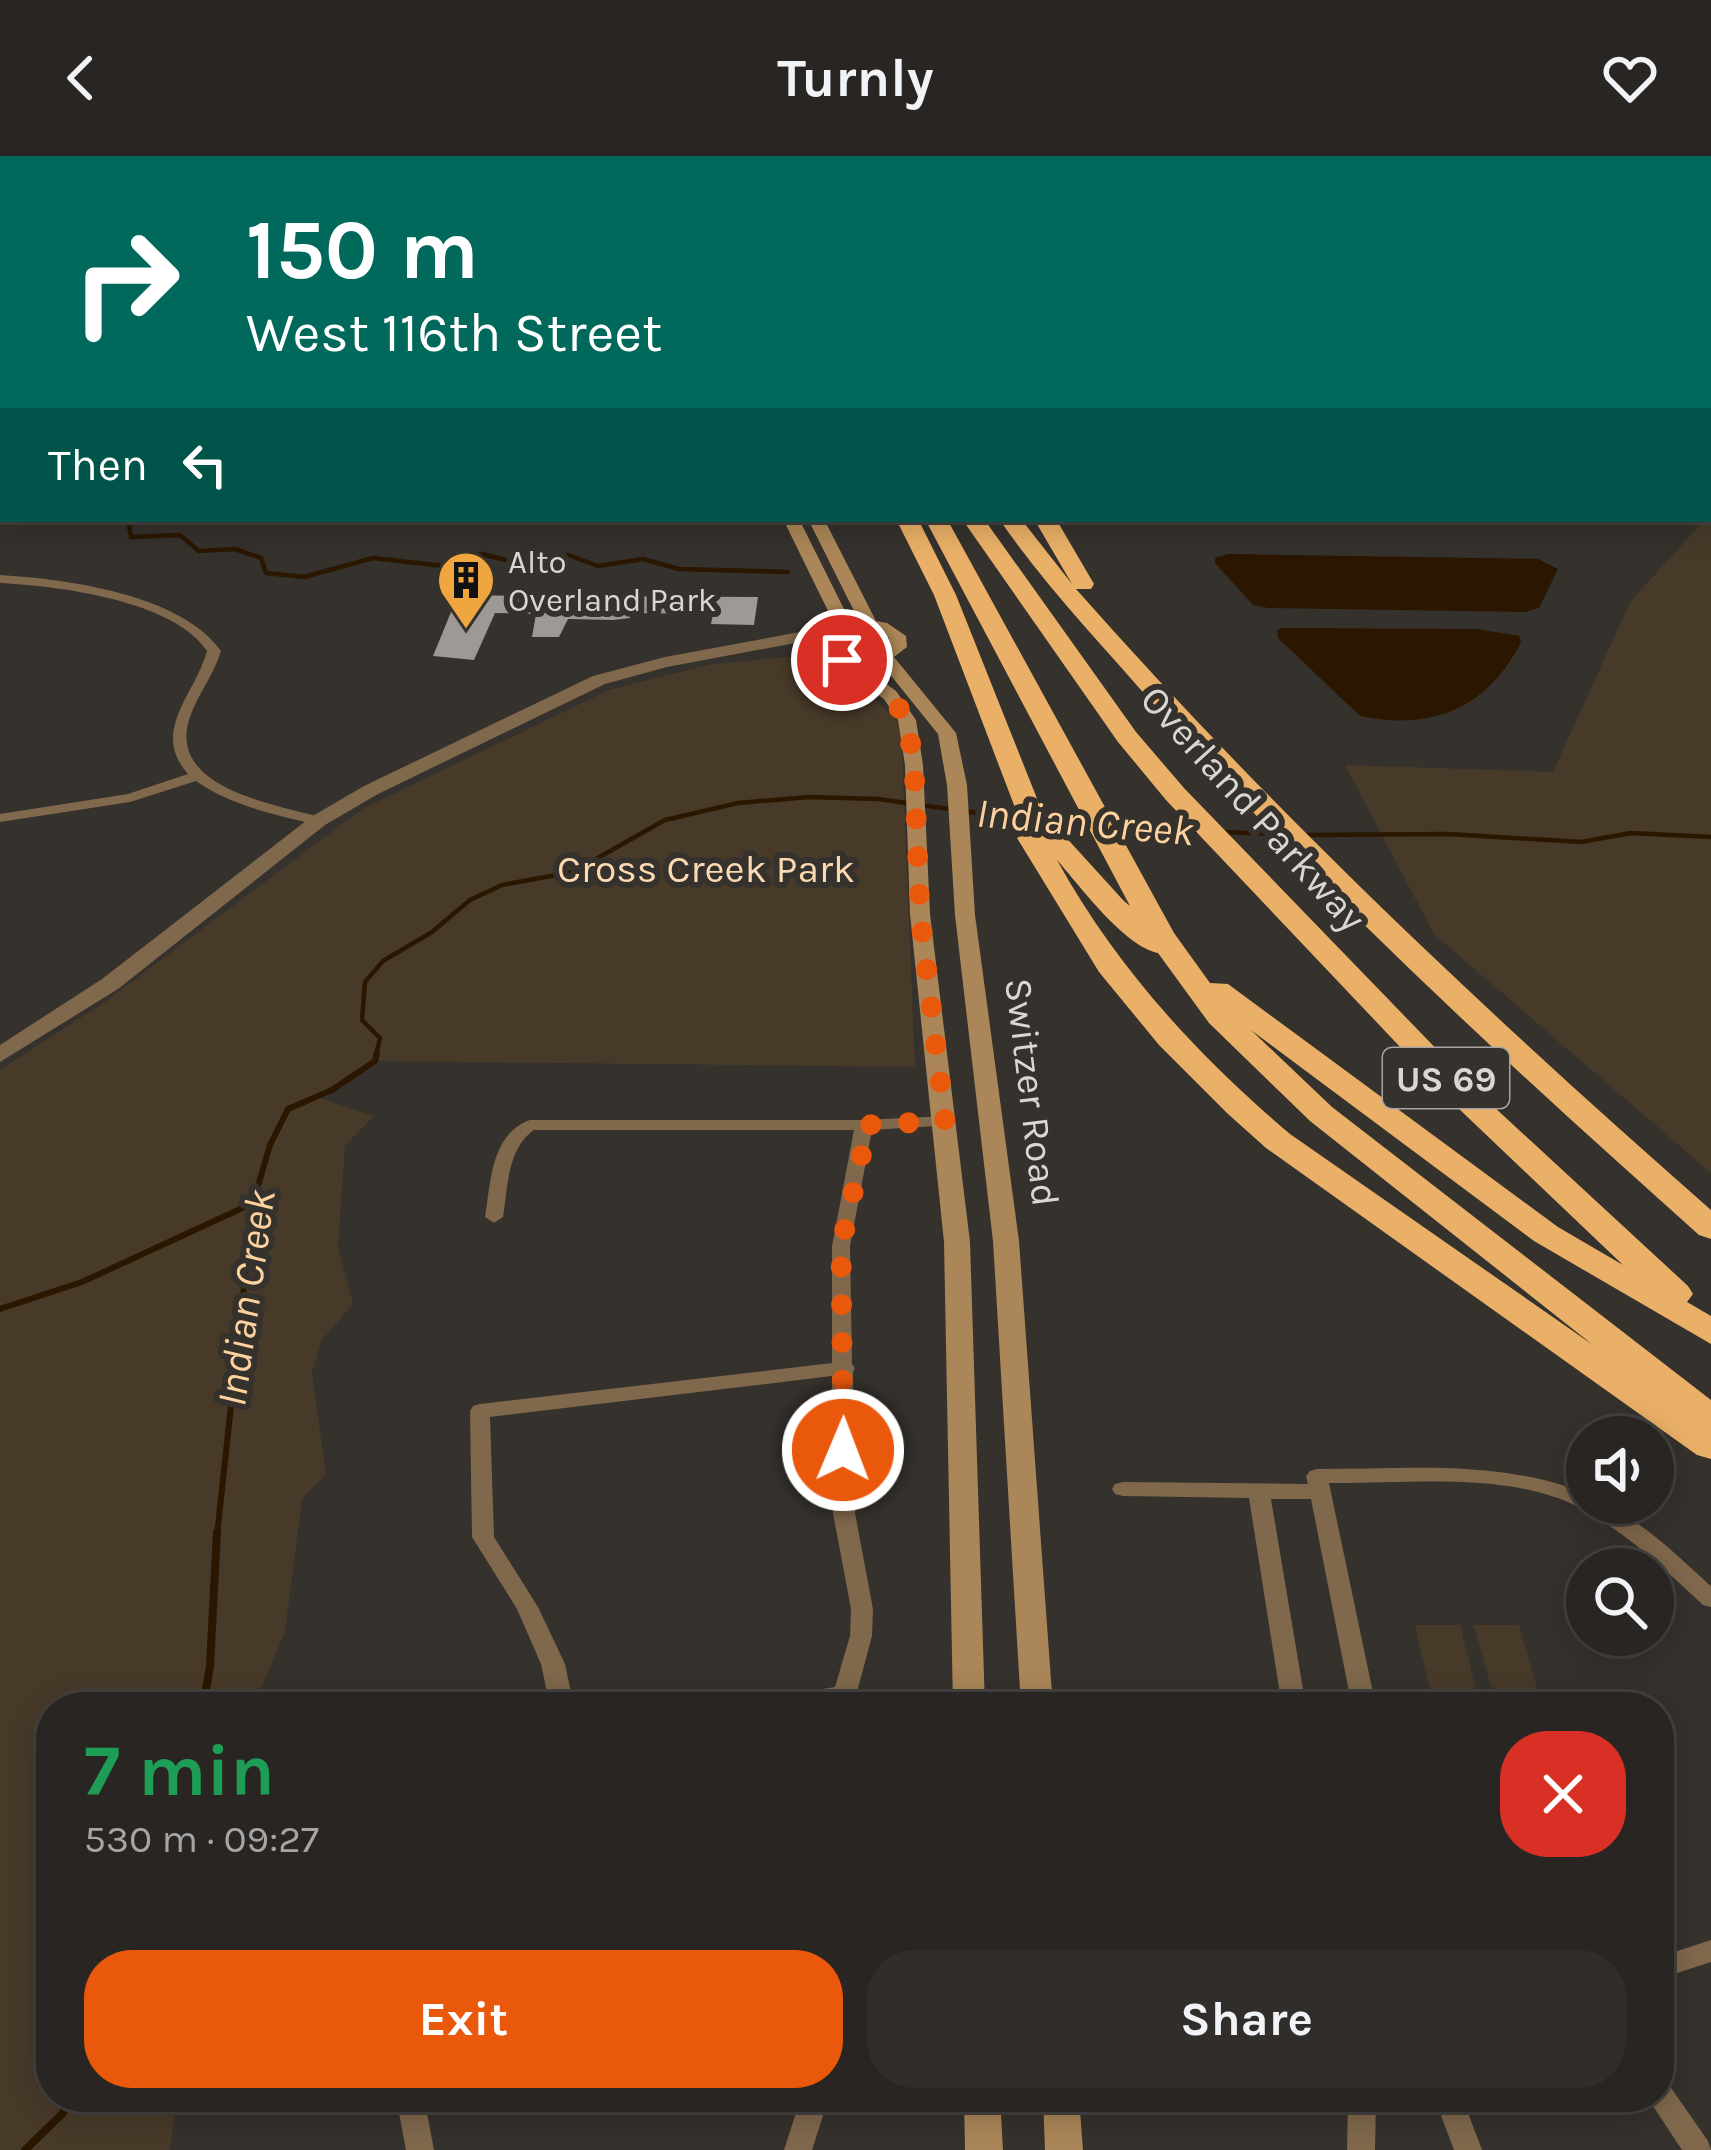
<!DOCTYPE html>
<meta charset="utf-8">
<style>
body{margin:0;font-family:Karla,sans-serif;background:#302d2a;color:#f1f3f6;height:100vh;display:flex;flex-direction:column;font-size:45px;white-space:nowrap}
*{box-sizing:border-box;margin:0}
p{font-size:39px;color:#a5a5a5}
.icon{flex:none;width:66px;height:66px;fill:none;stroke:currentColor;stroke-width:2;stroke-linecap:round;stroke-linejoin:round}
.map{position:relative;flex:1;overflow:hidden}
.drawer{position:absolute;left:36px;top:1536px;width:1638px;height:420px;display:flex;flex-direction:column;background:#282522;border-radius:48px;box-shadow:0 6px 30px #0003,0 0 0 3px #444240}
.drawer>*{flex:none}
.hud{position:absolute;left:0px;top:0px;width:1713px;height:366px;box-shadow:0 6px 30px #0003,0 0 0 3px #444240;background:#00695c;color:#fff;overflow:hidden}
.tools{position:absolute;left:1566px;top:1260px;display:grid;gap:24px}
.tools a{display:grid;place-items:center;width:108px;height:108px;border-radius:50%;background:#282522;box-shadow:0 6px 30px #0003,0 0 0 3px #444240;font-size:60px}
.pin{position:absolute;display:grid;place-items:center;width:102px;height:102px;color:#fff;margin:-51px;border:6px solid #fff;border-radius:50%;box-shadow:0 3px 12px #0007}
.me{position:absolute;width:132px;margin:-66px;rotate:1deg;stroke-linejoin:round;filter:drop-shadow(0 0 9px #0008)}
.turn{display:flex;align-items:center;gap:42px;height:252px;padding:0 48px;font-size:54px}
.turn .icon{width:156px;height:156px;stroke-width:2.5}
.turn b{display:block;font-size:84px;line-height:102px}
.then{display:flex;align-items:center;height:114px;padding:0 48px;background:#0003;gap:24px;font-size:45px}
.round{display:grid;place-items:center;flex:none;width:126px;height:126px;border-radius:48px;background:#302d2a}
.summary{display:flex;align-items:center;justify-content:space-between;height:204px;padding:0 48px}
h1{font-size:72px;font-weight:700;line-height:90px;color:#1e9e55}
.action{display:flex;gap:24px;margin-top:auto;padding:24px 48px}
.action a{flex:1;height:138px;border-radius:48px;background:#ea580c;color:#fff;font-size:48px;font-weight:700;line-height:138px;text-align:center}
.action a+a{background:#302d2a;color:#f1f3f6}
header{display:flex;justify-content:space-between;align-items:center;height:156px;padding:0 48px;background:#282522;font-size:54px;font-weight:700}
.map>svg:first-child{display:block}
.built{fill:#423a31}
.green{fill:#483a29}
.water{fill:#2b1700}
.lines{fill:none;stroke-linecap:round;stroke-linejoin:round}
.stream-far3{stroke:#2b1700;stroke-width:3}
.stream-far2{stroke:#2b1700;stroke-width:4.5}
.stream-far1{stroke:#2b1700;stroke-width:6}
.stream{stroke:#2b1700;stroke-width:8}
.building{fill:#9d9994}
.minor{fill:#7f684c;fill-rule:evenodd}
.tertiary{fill:#7f684c;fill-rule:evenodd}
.secondary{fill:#ab8658;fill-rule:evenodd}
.motorway{fill:#eab067;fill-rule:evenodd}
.route{stroke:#ea580c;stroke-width:21;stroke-dasharray:0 37.8}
.labels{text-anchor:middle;stroke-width:12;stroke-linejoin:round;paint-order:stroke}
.far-poi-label{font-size:33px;fill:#d9d7d4;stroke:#35312d;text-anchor:start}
.shield{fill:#35312d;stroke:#a8a5a2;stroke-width:3}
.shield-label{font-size:36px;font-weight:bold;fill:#d9d7d4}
.street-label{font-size:39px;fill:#d9d7d4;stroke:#35312d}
.park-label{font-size:39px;fill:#fcd9b0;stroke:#35312d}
.water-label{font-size:42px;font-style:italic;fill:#fed29e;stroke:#35312d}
</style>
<header><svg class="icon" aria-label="back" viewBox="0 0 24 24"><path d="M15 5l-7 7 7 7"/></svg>Turnly<svg class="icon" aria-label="heart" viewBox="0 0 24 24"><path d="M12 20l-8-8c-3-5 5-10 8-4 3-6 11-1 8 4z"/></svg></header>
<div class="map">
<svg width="1711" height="1994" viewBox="0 0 1711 1994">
<rect width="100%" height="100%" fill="#35312d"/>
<path class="built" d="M 1002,0 L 1711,0 L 1711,70 L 1710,3 Z"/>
<path class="green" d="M 1711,356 L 1711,1017 L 1434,778 L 1345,609 L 1553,616 L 1630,446 L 1705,363 L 1710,363 Z
M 811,499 L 845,513 L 901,569 L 915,911 L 375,905 L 317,941 L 374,960 L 345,990 L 338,1090 L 353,1148 L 321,1185 L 312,1217 L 326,1318 L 302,1343 L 285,1476 L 253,1551 L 51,1551 L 51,1941 L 177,1941 L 170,1994 L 0,1994 L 0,914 L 105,846 L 362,653 L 609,534 L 713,508 Z
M 1415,1469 L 1460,1469 L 1478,1542 L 1432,1542 Z
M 1474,1469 L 1519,1469 L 1540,1542 L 1494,1542 Z"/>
<path class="water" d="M 1228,398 L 1538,403 L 1558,413 L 1539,452 L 1525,456 L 1268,452 L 1253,449 L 1215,407 L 1215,402 Z
M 1283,472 L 1477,473 L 1519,480 L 1521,486 C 1488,552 1432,575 1360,560 L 1278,482 L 1277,474 Z"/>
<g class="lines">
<path class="stream-far3" d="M 1574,0 L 1642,3"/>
<path class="stream-far2" d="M 128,363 L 131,381 L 180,379 L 199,395 L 235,393 L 261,402 L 266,417 L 304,421 L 373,402 L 444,410 L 482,398 L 521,408 L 568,399 L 598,410 L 643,403 L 679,413 L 788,416
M 1046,665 L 1093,670
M 1112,671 L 1201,675
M 1220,676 L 1279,678
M 1304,679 L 1448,678 L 1581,686 L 1631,677 L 1711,681
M 376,899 L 380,882 L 362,864 L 365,826 L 383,805 L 432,776 L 470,744 L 502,729 L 573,716 L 665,664 L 738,647 L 809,641 L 878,643 L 1027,664"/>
<path class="stream-far1" d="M 0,1153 L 82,1126 L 251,1048
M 217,1379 L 253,1047 L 270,989 L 288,953 L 332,934 L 375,905 L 377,896"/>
<path class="stream" d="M 203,1551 L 210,1510 L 217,1376
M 25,1994 L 63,1957 L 69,1941"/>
</g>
<path class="building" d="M 541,435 L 578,436 L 577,440 L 758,441 L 754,469 L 711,468 L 713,458 L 632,457 L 630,462 L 613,464 L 568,463 L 559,481 L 532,481 L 536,458 L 495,457 L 474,504 L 433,500 L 458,439 L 539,440 Z"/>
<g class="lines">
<path class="minor" d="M 113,0 L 122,0 L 124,2 L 116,3 Z
M 1445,0 L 1453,0 L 1455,3 L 1447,3 Z
M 1469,0 L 1477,0 L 1479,3 L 1471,3 Z
M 0,228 L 3,228 L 3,234 L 0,234 Z
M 0,419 C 66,423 181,438 221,495 C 213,522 192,545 187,573 C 178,635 280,649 323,662 L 323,668 L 318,669 C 277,659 231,650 196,625 L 130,646 L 0,666 L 0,658 L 128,638 L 188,618 C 150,575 195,539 207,495 C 173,444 58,430 0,427 Z
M 945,960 L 954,965 L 951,969 L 872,974 L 850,1090 L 852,1208 L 855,1212 L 853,1216 L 855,1357 L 873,1453 L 872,1480 L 853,1551 L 754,1551 L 758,1545 L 766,1542 L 835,1531 L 850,1480 L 851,1453 L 833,1357 L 832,1220 L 490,1261 L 494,1381 L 538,1451 L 565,1508 L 574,1551 L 550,1551 L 541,1508 L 517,1453 L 472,1381 L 470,1255 L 473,1250 L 480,1248 L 832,1207 L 832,1090 L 854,974 L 534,974 C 507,993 508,1031 503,1061 L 494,1067 L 485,1061 C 491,1025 491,978 530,964 L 864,964 Z
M 1317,1313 C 1407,1313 1502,1303 1587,1338 L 1587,1347 C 1627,1347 1681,1404 1711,1430 L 1711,1451 L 1703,1449 C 1663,1412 1620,1370 1570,1347 C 1501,1316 1403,1328 1329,1327 L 1376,1551 L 1352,1551 L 1311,1343 L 1271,1343 L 1306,1551 L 1282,1551 L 1249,1342 L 1123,1340 L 1115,1338 L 1112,1333 L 1115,1328 L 1123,1326 L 1308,1328 L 1306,1320 L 1310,1315 Z
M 1711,1784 L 1711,1806 L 1659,1823 L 1659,1801 Z
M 1659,1926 L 1669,1929 L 1708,1985 L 1711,1994 L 1682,1994 L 1647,1941 L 1659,1941 Z
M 396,1941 L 424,1941 L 434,1994 L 406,1994 Z
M 801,1941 L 829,1941 L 812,1994 L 784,1994 Z
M 1348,1941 L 1376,1941 L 1375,1994 L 1347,1994 Z
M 1434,1941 L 1462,1941 L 1482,1994 L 1454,1994 Z"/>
<path class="tertiary" d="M 288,0 L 302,0 L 305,3 L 291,3 Z
M 816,473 L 822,474 L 822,482 L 667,511 L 605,528 L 378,638 L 325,669 L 118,833 L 0,906 L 0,889 L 102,823 L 311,661 L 364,630 L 593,520 L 665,501 Z"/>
<path class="secondary" d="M 0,70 L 3,70 L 3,78 L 0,78 Z
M 1710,79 L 1711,79 L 1711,87 L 1710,87 Z
M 783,363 L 799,363 L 847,459 L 842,466 L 858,463 L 808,363 L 824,363 L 876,465 L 887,467 L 906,480 L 907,491 L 894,501 L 956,577 L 967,629 L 975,759 L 1019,1085 L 1053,1551 L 1021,1551 L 993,1085 L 955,759 L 947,629 L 938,578 L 880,506 L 862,510 L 896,535 L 916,564 L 923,609 L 930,758 L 970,1086 L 985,1551 L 953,1551 L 944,1086 L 910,758 L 905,609 L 898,564 L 884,543 L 836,508 L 816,501 L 804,491 L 810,474 L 822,471 L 830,459 ZM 856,473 L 877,476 L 889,482 L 889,489 C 867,503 845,503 822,489 L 824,481 Z
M 964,1941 L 1000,1941 L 1003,1994 L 965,1994 Z
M 1043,1941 L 1079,1941 L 1083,1994 L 1045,1994 Z"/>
<path class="motorway" d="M 860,0 L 874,0 L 874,3 L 860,3 Z
M 895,0 L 909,0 L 910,3 L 896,3 Z
M 957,0 L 971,0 L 973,3 L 959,3 Z
M 896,363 L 918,363 L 956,439 L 1042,655 L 1123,744 L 1130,750 L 925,363 L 947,363 L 1174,777 L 1210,827 L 1228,828 L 1558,1071 L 1623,1109 L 1457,951 L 1166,644 L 1118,586 L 962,363 L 984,363 L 1136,576 L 1184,632 L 1479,937 L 1688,1130 L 1693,1138 L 1687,1146 L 1711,1160 L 1711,1188 L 1534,1085 L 1251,874 L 1332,951 L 1711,1244 L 1711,1303 L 1697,1299 L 1266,992 L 1228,958 L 1159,889 L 1099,816 L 1017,682 L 1030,674 L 1017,657 L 934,439 ZM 1057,704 C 1080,730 1124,790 1158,797 L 1209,867 L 1310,965 L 1593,1189 L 1290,978 C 1196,898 1116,811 1057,704 Z
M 999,363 L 1021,363 L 1072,428 L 1034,363 L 1056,363 L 1094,428 L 1091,433 L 1076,433 C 1273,656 1488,858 1711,1054 L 1711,1083 L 1699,1079 C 1511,911 1325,741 1157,552 C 1103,490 1046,431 999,363 Z"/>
</g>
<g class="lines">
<path class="route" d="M 842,504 L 890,539 L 907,564 L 914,609 L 920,758 L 945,965 L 864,969 L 863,992 L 841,1090 L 843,1294"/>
</g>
<defs>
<g id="building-pin" transform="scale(3)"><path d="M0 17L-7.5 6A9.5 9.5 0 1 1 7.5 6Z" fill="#f0a63e" stroke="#35312d"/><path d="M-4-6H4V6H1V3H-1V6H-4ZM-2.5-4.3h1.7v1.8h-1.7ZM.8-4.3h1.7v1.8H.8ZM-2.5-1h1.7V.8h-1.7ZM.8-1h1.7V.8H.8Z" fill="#111"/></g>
</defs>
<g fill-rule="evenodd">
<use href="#building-pin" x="466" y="424"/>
</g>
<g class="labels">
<g class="far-poi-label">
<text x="508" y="417">Alto<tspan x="508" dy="38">Overland Park</tspan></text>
</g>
<rect class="shield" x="1383" y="892" width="126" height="60" rx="9"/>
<g class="shield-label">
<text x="1446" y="935">US 69</text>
</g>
<g class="street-label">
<text transform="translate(1254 652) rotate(48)" y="14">Overland Parkway</text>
<text transform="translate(1033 936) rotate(83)" y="14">Switzer Road</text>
</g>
<g class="park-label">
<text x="706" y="726">Cross Creek Park</text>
</g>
<g class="water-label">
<text transform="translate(1085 665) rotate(5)" y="15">Indian Creek</text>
<text transform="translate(245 1142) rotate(-82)" y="15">Indian Creek</text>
</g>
</g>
</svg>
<div class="tools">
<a><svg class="icon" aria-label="sound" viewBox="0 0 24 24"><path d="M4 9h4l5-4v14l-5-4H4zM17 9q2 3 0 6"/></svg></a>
<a><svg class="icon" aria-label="search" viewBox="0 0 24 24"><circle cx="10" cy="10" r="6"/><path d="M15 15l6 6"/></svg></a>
</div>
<div class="pin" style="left:842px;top:504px;background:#d93025"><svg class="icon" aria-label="arrive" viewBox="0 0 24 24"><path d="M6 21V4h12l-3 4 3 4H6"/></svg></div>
<svg class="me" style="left:843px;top:1294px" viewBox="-20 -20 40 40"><circle r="17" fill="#ea580c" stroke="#fff" stroke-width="3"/><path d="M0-11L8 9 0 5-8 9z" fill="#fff"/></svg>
<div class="hud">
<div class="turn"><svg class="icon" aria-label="right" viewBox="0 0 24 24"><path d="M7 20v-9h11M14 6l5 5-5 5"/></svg><div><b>150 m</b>West 116th Street</div></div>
<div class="then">Then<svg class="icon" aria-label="left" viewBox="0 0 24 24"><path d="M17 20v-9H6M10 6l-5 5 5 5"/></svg></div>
</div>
<section class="drawer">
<div class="summary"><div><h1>7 min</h1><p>530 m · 09:27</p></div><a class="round" style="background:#d93025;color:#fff"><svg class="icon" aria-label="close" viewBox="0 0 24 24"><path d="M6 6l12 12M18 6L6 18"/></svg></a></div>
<div class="action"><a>Exit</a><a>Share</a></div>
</section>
</div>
